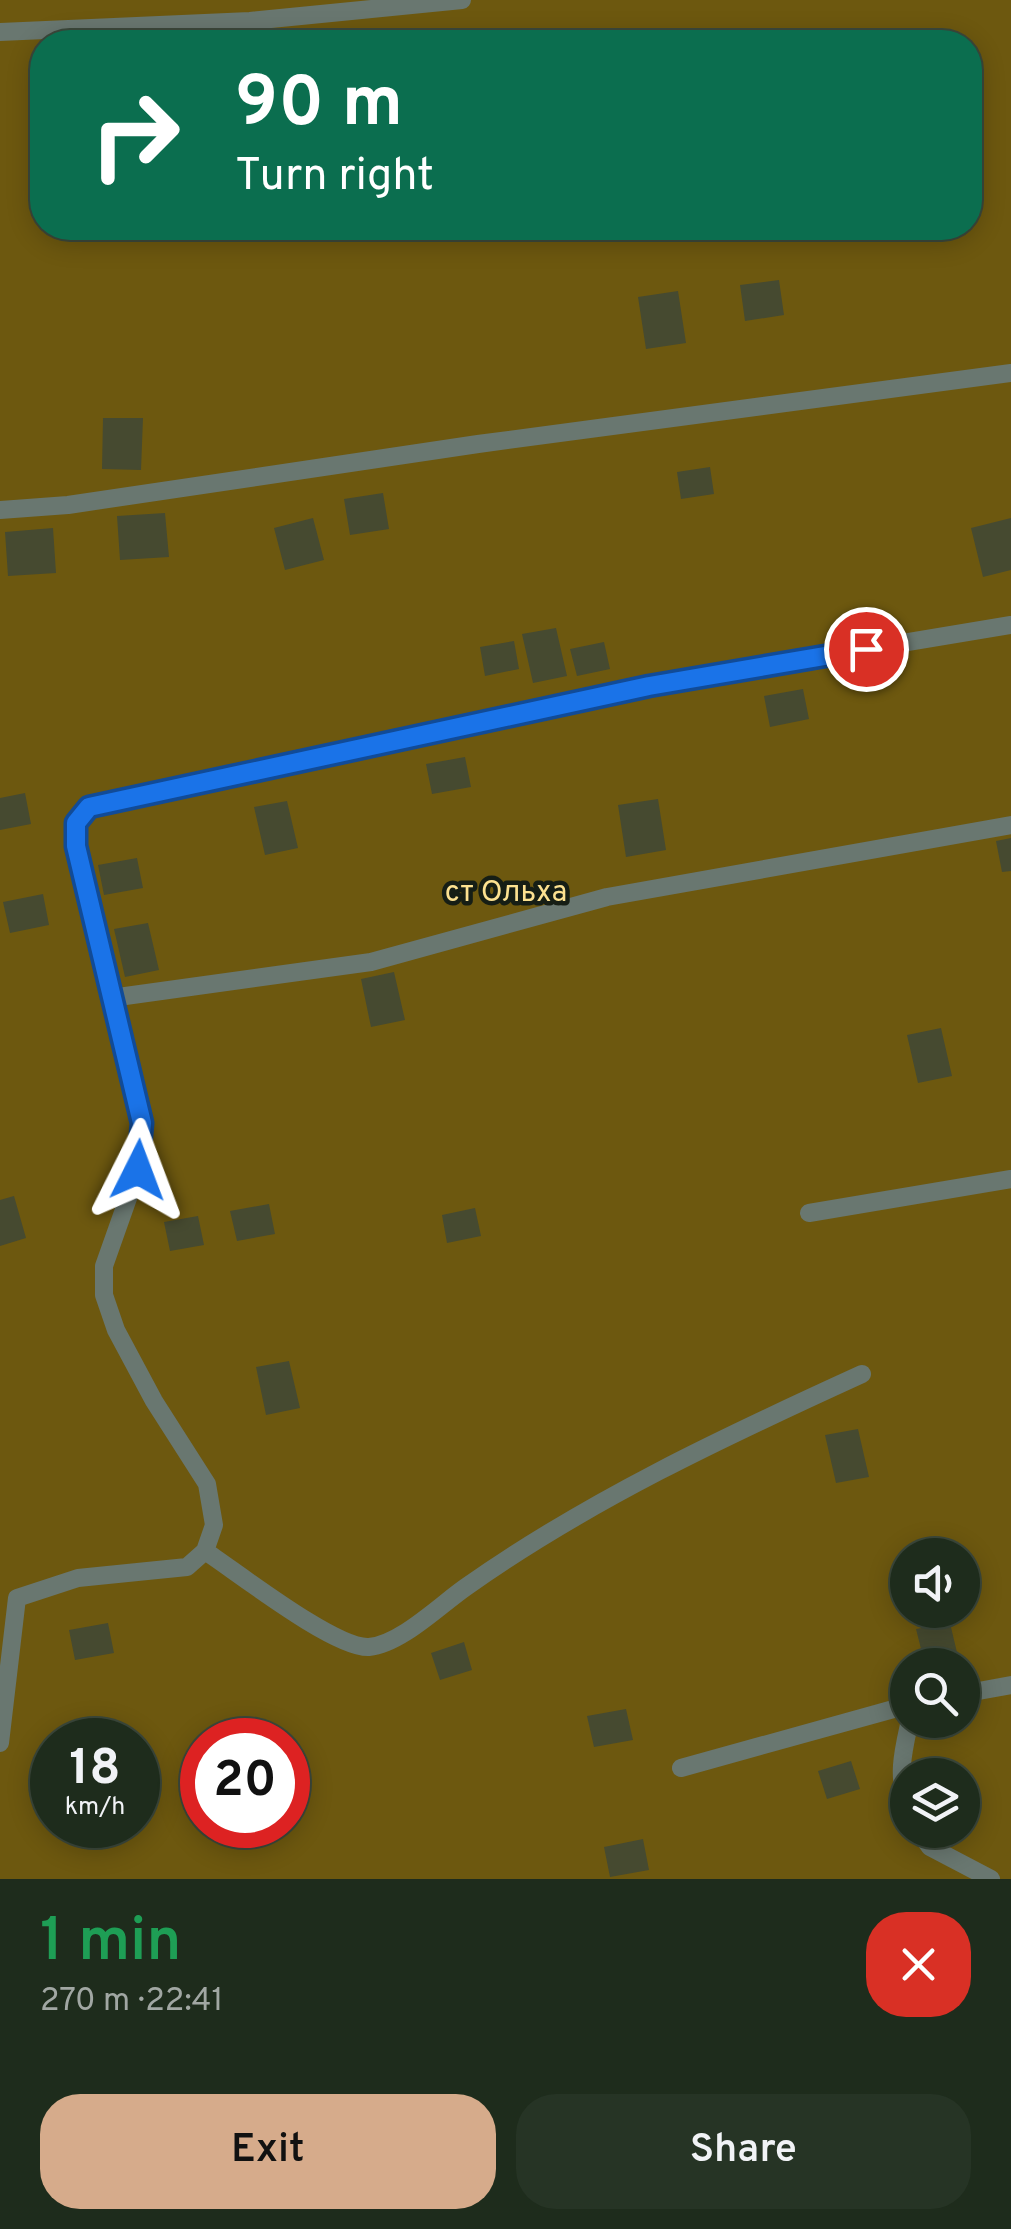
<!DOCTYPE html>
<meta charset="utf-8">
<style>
body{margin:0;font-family:Overpass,sans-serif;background:#263425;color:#f1f3f6;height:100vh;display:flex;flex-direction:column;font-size:38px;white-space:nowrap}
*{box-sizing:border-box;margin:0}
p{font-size:32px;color:#a1a7a3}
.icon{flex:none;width:55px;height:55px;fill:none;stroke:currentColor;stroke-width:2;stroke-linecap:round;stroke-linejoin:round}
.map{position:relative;height:1879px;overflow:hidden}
.drawer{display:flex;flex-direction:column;background:#1e2c1c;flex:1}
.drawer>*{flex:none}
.hud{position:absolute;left:30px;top:30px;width:952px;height:210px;border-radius:40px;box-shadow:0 5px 25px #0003,0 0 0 2px #3c483b;background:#0b6e4f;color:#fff;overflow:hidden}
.fabs{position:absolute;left:890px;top:1538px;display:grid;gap:20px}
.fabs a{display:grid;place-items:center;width:90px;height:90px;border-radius:50%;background:#1e2c1c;box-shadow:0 5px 25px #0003,0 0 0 2px #3c483b;font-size:50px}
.speed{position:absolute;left:30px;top:1718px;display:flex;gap:20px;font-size:50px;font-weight:700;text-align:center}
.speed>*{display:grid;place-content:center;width:130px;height:130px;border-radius:50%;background:#1e2c1c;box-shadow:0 5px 25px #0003,0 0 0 2px #3c483b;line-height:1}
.speed small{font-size:25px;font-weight:400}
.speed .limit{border:15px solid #d22;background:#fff;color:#111}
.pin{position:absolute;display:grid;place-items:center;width:85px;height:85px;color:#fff;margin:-42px;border:5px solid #fff;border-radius:50%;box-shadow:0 2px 10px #0007}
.me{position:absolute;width:110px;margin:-55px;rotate:3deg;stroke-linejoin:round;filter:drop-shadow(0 0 8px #0008)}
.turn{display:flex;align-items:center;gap:35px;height:210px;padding:0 40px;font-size:45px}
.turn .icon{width:130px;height:130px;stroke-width:2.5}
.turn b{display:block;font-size:70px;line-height:85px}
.round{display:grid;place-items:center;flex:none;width:105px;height:105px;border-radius:40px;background:#263425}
.summary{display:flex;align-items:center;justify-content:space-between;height:170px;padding:0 40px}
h1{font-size:60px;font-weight:600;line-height:75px;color:#1e9e55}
.primary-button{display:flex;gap:20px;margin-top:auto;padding:20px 40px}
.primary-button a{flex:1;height:115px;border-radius:40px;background:#d6ab8b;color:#111;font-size:40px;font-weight:600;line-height:115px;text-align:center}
.primary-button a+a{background:#263425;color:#f1f3f6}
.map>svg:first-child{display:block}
.green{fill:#6d580f;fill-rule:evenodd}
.building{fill:#464a30}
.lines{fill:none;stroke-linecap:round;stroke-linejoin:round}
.lane{stroke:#697770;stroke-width:18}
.route-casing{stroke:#114b97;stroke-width:25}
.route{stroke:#1a73e8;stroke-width:18}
.labels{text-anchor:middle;stroke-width:9;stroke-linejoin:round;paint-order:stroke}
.park-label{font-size:30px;fill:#fce190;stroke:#161e15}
</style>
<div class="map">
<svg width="1011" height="1879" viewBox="0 0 1011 1879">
<rect width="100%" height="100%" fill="#283a26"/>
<path class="green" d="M 0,0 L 1011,0 L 1011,1879 L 0,1879 ZM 42,42 L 970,42 L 970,228 L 42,228 ZM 908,1555 L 962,1555 L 962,1610 L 908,1610 ZM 908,1665 L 962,1665 L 962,1720 L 908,1720 ZM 52,1740 L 138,1740 L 138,1825 L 52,1825 ZM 202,1740 L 288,1740 L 288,1825 L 202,1825 ZM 908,1775 L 962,1775 L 962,1830 L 908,1830 Z"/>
<path class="building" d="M 779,280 L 784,315 L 745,321 L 740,285 Z
M 678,291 L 686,343 L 646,349 L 638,297 Z
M 103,418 L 143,418 L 141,470 L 102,469 Z
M 710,467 L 714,494 L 681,499 L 677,472 Z
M 383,493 L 389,529 L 350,535 L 344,499 Z
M 165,513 L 169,557 L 120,560 L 117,516 Z
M 313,518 L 324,560 L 285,570 L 274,528 Z
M 1011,518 L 1011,570 L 983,577 L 971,528 Z
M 53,528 L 56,573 L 8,576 L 5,532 Z
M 556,628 L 567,676 L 533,683 L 522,634 Z
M 514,641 L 519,669 L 485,676 L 480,647 Z
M 604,642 L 610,669 L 577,676 L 570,649 Z
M 803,689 L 809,719 L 770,727 L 764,696 Z
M 465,757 L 471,787 L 432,794 L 426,764 Z
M 25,793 L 31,824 L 0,830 L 0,798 Z
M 658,799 L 666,850 L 626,857 L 618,805 Z
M 287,801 L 298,848 L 265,855 L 254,807 Z
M 1011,838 L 1011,871 L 1002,872 L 996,841 Z
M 137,858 L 143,888 L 104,895 L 98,865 Z
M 43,894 L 49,925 L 10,933 L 3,902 Z
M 148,923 L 159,970 L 125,977 L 114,929 Z
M 394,972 L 405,1020 L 371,1027 L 361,979 Z
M 941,1028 L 952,1076 L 918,1083 L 907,1035 Z
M 14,1196 L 26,1238 L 0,1246 L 0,1200 Z
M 269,1204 L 275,1234 L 237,1241 L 230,1211 Z
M 475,1208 L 481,1236 L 447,1243 L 442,1215 Z
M 198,1216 L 204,1245 L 170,1251 L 164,1222 Z
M 289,1361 L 300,1408 L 266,1415 L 256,1367 Z
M 858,1429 L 869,1477 L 836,1483 L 825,1435 Z
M 108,1623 L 114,1653 L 75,1660 L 69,1630 Z
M 950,1623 L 960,1665 L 925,1665 L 916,1629 Z
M 464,1642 L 472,1670 L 440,1680 L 431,1653 Z
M 626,1709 L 633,1740 L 594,1747 L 587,1716 Z
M 851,1761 L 860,1789 L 827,1799 L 818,1771 Z
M 643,1839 L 649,1870 L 610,1877 L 604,1847 Z"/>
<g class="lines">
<path class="lane" d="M 0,32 L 250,21 L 462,0
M 0,510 L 68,505 L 478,444 L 1011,373
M 111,998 L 371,962 L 607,897 L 1011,825
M 809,1213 L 1011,1179
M 205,1551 C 237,1572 335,1649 369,1647 C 401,1644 440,1605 466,1587 C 589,1500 726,1436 862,1374
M 962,1694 L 1011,1685
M 0,1743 L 17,1598 L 78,1578 L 187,1567 L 205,1551 L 214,1525 L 207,1484 L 154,1401 L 116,1330 L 104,1295 L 104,1266 L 138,1170 L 142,1123 L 76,847 L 76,823 L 89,807 L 649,685 L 1011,625
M 681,1768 L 908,1705
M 908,1804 C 896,1776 904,1748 910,1720
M 918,1830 L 930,1847 L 991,1879"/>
</g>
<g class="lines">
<g class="route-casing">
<path id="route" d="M 138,1170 L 142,1123 L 76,846 L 76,823 L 89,807 L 649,686 L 866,649"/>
</g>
<use href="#route" class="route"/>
</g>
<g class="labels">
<g class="park-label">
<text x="506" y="901">ст Ольха</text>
</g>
</g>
</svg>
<div class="fabs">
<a><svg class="icon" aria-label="sound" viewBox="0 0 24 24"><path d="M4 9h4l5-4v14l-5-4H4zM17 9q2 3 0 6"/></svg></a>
<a><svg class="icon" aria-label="search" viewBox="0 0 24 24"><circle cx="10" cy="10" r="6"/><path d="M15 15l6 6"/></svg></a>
<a><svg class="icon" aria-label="layers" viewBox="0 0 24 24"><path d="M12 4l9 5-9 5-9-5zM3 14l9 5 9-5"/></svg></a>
</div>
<div class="speed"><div>18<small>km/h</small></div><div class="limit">20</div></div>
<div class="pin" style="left:866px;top:649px;background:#d93025"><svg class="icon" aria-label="arrive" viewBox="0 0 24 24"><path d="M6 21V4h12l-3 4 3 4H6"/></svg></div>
<svg class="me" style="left:138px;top:1170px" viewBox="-20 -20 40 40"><path d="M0-17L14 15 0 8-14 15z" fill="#1a73e8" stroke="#fff" stroke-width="4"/></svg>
<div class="hud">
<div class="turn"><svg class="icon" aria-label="right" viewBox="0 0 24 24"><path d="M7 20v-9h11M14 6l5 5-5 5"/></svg><div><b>90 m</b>Turn right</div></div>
</div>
</div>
<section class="drawer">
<div class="summary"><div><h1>1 min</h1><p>270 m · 22:41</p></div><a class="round" style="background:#d93025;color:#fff"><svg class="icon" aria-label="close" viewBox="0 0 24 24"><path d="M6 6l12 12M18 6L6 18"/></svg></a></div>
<div class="primary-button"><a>Exit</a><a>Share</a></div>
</section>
